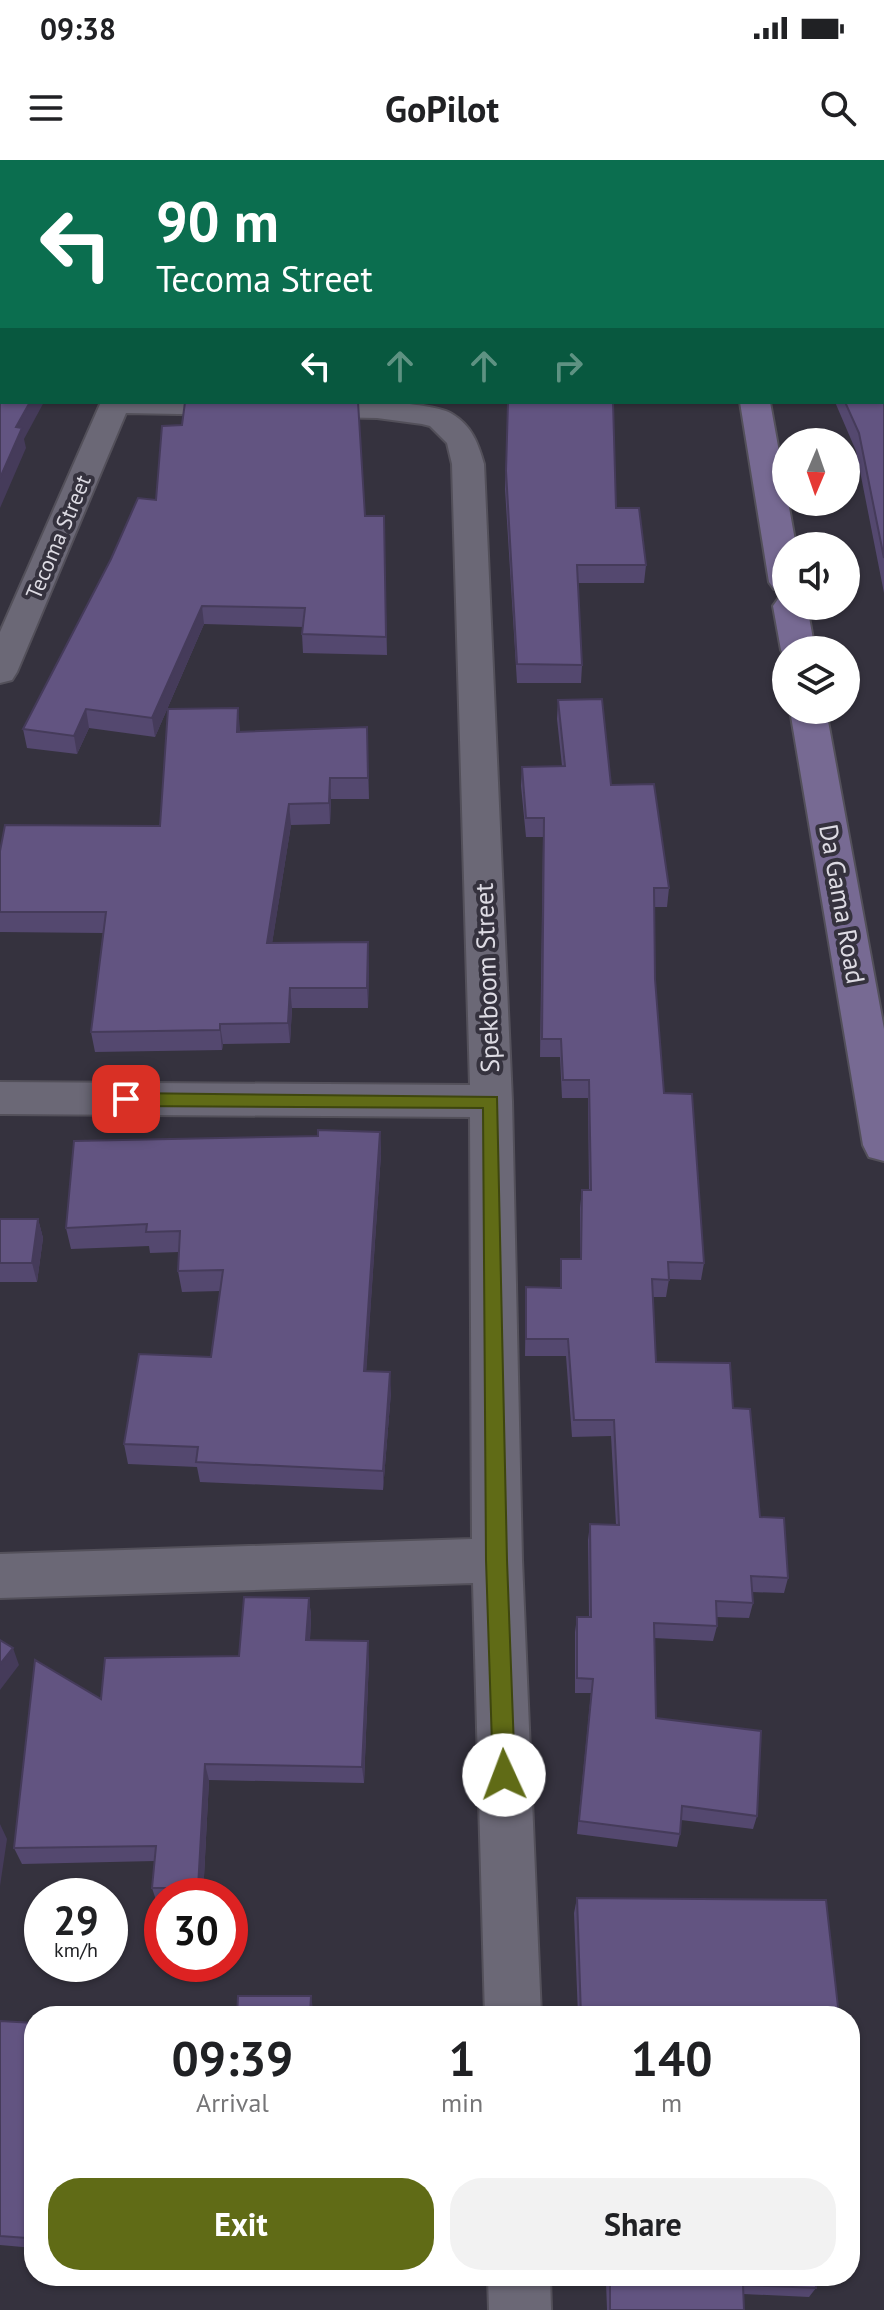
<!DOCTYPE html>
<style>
body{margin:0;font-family:"PT Sans",sans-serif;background:#f2f2f2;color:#202124;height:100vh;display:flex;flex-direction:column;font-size:30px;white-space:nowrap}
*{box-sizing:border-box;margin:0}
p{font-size:26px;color:#757577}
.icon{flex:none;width:44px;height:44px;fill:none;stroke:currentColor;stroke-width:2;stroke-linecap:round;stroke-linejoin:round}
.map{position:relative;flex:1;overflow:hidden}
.side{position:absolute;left:24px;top:1846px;width:836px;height:280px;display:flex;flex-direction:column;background:#fff;border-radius:32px;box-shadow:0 2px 6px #0004}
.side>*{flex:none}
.guide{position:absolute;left:0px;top:0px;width:884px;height:244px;box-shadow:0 2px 6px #0004;background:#0b6e4f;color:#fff;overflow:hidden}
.needle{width:52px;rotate:182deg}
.buttons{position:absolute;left:772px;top:268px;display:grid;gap:16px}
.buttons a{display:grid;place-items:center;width:88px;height:88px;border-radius:50%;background:#fff;box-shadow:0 2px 6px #0004;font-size:40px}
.speed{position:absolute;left:24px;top:1718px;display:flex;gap:16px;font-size:40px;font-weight:700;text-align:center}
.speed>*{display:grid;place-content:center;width:104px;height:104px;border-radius:50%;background:#fff;box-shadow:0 2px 6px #0004;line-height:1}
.speed small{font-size:20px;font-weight:400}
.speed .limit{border:12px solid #d22;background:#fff;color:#111}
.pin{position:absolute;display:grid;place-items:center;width:68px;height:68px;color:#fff;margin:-34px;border-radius:16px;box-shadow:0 4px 12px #0006}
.me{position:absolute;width:88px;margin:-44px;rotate:358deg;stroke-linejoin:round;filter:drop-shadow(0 0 6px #0008)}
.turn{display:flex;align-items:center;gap:28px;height:168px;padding:0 24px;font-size:36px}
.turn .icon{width:104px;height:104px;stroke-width:2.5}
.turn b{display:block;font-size:56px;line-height:68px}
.lanes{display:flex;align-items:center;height:76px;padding:0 24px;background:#0003;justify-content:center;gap:40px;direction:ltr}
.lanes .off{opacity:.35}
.eta{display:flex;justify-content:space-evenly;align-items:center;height:136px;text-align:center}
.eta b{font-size:48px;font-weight:800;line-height:56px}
.primary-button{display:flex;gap:16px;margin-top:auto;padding:16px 24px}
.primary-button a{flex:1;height:92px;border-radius:32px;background:#606b16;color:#fff;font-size:32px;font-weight:800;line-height:92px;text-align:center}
.primary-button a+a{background:#f2f2f2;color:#202124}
.status{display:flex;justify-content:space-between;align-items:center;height:56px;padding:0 40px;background:#fff;direction:ltr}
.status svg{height:22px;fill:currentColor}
header{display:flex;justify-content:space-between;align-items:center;height:104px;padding:0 24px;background:#fff;font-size:36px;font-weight:800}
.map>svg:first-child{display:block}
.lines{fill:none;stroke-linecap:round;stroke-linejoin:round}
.street-casing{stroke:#53505a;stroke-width:4}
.secondary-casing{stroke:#53505a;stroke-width:4}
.street{fill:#6b6876;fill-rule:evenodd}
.secondary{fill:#776a93;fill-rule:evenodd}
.wall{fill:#54486f}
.shaded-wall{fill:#453b5a}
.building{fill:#625481;stroke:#453b5a;stroke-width:2}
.route{fill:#606b16;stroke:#3e460e;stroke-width:2}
.labels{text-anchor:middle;stroke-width:8;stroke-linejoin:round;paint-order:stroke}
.far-street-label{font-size:22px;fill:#dddbe3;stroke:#35323e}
.street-label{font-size:26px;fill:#dddbe3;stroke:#35323e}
</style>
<div class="status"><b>09:38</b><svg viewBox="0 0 49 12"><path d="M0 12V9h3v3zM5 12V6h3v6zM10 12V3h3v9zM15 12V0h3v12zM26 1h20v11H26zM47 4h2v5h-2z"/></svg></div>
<header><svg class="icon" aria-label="menu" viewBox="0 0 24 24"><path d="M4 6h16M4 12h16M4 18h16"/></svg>GoPilot<svg class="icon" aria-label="search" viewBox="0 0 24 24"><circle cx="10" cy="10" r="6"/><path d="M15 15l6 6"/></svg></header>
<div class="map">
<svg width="884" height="2150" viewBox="0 0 884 2150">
<rect width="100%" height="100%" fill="#35323e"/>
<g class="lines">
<g class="street-casing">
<path id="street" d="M 882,43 L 884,43 L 884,59 L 882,59 Z
M 101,242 C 160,242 416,231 452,254 C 472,266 478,283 484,304 L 512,941 L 522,1400 L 541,1856 L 485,1856 L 473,1423 L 0,1438 L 0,1394 L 472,1379 L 470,957 L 0,954 L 0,922 L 470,925 L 452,304 L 447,283 L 430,266 L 422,264 L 377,258 L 126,253 L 17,512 L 12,520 L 0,523 L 0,472 Z
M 488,2116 L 550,2116 L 551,2150 L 489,2150 Z"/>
</g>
<g class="secondary-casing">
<path id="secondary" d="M 681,0 L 707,0 L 708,2 L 682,2 Z
M 740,242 L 770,242 L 796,386 L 786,386 L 786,432 L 774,429 L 769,422 Z
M 786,437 L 786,446 L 807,446 L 815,490 L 786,490 L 786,498 L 781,490 L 773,446 L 778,439 Z
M 790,550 L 826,550 L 884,869 L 884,1001 L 869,997 L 863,985 Z"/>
</g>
<use href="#street" class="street"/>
<use href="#secondary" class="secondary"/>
</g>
<path class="wall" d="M 800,0 L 884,0 L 884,23 L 882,23 L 882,2 L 801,2 Z
M 884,144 L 884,433 L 856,291 L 835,242 L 882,242 Z
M 508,242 L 616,348 L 646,405 L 644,423 L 578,423 L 582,505 L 581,523 L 517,523 L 505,329 Z
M 365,356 L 384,356 L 387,495 L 303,493 L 302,474 L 303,467 L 204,464 L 155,577 L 89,568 L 77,594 L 27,588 L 23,569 L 111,399 Z
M 558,540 L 611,625 L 669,728 L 667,747 L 654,747 L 655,819 L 664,933 L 704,1103 L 701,1120 L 669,1119 L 666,1137 L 653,1137 L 656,1202 L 733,1248 L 760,1357 L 788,1418 L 784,1433 L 752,1432 L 753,1443 L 749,1458 L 716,1457 L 717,1466 L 713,1481 L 654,1478 L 656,1558 L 757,1656 L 753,1669 L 681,1660 L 680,1674 L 677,1687 L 577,1674 L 591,1533 L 575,1533 L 575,1472 L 577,1457 L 589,1457 L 588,1380 L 590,1364 L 616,1365 L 611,1276 L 572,1277 L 566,1196 L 525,1196 L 526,1127 L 560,1128 L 561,1099 L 580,1099 L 580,1048 L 582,1030 L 589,1030 L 588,938 L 562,938 L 560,897 L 540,897 L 543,677 L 526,677 L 521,626 L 522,607 L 562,606 L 557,559 Z
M 367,567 L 369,639 L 331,639 L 330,664 L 291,665 L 272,783 L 369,803 L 368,848 L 292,848 L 290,883 L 223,884 L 222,890 L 95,892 L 91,872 L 103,773 L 0,772 L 0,691 L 160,666 L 240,569 L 240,572 Z
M 380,972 L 381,994 L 366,1211 L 391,1232 L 383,1330 L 200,1322 L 197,1307 L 128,1304 L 124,1284 L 211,1197 L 220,1131 L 182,1132 L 178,1111 L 179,1092 L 150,1093 L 149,1086 L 71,1089 L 66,1068 L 318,976 Z
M 0,1059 L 38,1059 L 43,1078 L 37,1122 L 0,1122 Z
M 309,1438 L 311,1456 L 310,1480 L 369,1499 L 364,1623 L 209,1620 L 203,1736 L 162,1736 L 162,1743 L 157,1743 L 152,1728 L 155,1701 L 22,1704 L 14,1688 L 101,1539 L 239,1496 Z
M 577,1738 L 839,1856 L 578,1856 L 574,1753 Z
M 0,1861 L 34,1863 L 34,2088 L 0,2085 Z
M 608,2116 L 815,2116 L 816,2128 L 809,2137 L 743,2134 L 744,2150 L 607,2150 L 606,2122 Z"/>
<path class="shaded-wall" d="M 161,0 L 173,0 L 172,2 L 160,2 Z
M 30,242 L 44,242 L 24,279 L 26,288 L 0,348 L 0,318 L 16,267 Z
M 202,446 L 204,464 L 155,577 L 152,558 Z
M 238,548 L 240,569 L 239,593 L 237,572 Z
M 86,549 L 89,568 L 77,594 L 74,576 Z
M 330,618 L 331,639 L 330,664 L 329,643 Z
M 289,644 L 291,665 L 269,803 L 267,783 Z
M 368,782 L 369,803 L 368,848 L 367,828 Z
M 290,828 L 292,848 L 290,883 L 288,863 Z
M 220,864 L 223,884 L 222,890 L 220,870 Z
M 380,972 L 381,994 L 365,1231 L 364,1211 Z
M 38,1059 L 43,1078 L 37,1122 L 32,1103 Z
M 390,1212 L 391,1232 L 383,1330 L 383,1311 Z
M 309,1438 L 311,1456 L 309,1498 L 306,1480 Z
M 368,1481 L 369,1499 L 364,1623 L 362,1607 Z
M 13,1488 L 19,1505 L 0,1530 L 0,1504 Z
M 205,1604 L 209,1620 L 203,1736 L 200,1736 L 198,1728 Z
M 0,1664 L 7,1679 L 0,1726 Z
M 311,1836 L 313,1849 L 313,1856 L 310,1856 Z
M 30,2060 L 34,2065 L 34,2087 L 27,2078 Z"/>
<path class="building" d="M 54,0 L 161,0 L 160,2 L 53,2 Z
M 419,0 L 472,0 L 472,2 L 419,2 Z
M 808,0 L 884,0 L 884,7 L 882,7 L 882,2 L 808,2 Z
M 2,97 L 2,242 L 30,242 L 16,267 L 22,268 L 0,318 L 0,101 Z
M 882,144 L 884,144 L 884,398 L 859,273 L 845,242 L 882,242 Z
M 185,242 L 358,242 L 365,356 L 384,356 L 386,477 L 302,474 L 305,448 L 202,446 L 152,558 L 86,549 L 74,576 L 23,569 L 111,399 L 138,338 L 156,340 L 162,266 L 182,265 Z
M 508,242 L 613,242 L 616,348 L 639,348 L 646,405 L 577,405 L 582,505 L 517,504 L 506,311 Z
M 602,539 L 611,625 L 654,624 L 669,728 L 654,728 L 655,819 L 664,933 L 692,934 L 704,1103 L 668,1102 L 669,1120 L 652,1119 L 656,1202 L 730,1203 L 733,1248 L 750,1249 L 760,1357 L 784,1358 L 788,1418 L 751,1416 L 753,1443 L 716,1441 L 717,1466 L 654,1463 L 656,1558 L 761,1571 L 757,1656 L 682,1646 L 680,1674 L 579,1661 L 593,1519 L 577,1518 L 577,1457 L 591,1457 L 590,1364 L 619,1365 L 614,1260 L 574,1260 L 568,1179 L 526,1179 L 526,1127 L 561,1128 L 561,1099 L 581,1099 L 582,1030 L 591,1030 L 589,920 L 563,920 L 561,879 L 542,879 L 544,658 L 526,658 L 522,607 L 565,606 L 558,540 Z
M 238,548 L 237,572 L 367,567 L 368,618 L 330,618 L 329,643 L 289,644 L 267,783 L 368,782 L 367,828 L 290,828 L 288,863 L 220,864 L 220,870 L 91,872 L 106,752 L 0,752 L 0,691 L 5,665 L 160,666 L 168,549 Z
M 318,970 L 380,972 L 364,1211 L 390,1212 L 383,1311 L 196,1302 L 198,1287 L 124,1284 L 139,1194 L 211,1197 L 223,1110 L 178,1111 L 180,1071 L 146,1072 L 147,1064 L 66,1068 L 74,981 L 318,976 Z
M 0,1059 L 38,1059 L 32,1103 L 0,1103 Z
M 244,1437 L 309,1438 L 306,1480 L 368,1481 L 362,1607 L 205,1604 L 198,1728 L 152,1728 L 156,1686 L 14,1688 L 35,1500 L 101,1539 L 105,1498 L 239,1496 Z
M 0,1480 L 13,1488 L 0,1504 Z
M 577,1738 L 826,1740 L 839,1856 L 581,1856 Z
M 238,1836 L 311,1836 L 310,1856 L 237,1856 Z
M 0,1861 L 34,1863 L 34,2061 L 30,2060 L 27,2078 L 0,2076 Z
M 610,2116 L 815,2116 L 816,2128 L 743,2125 L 744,2150 L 610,2150 Z"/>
<path class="route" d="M 126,933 L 497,937 L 507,1400 L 515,1615 L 512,1623 L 504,1626 L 497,1623 L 493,1615 L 486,1400 L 483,948 L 126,946 L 117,939 Z"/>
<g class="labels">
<g class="far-street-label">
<text transform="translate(58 377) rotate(-67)" y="8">Tecoma Street</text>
</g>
<g class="street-label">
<text transform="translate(842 744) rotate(80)" y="9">Da Gama Road</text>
<text transform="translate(487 818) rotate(-92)" y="9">Spekboom Street</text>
</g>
</g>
</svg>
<div class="buttons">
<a><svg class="needle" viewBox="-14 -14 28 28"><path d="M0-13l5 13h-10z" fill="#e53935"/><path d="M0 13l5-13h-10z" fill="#757577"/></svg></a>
<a><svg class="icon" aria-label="sound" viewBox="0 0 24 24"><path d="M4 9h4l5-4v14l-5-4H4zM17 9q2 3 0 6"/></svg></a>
<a><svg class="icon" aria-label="layers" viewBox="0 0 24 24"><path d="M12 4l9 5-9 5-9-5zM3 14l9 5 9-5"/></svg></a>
</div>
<div class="speed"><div>29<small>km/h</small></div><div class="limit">30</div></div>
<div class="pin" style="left:126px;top:939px;background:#d93025"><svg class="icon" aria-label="arrive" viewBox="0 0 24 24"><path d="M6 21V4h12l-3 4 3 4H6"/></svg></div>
<svg class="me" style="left:504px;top:1615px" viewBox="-20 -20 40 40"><circle r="19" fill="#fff"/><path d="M0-13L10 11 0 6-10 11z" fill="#606b16"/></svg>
<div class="guide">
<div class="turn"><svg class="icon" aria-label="left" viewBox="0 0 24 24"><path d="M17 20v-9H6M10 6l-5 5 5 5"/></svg><div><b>90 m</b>Tecoma Street</div></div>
<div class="lanes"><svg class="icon" aria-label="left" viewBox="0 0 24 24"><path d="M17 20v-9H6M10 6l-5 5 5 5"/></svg><svg class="icon off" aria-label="ahead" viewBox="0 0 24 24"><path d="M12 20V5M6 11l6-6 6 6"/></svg><svg class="icon off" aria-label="ahead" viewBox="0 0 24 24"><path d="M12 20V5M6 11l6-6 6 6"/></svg><svg class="icon off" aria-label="right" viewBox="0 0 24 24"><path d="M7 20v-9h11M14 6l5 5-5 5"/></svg></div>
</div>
<section class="side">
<div class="eta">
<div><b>09:39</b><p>Arrival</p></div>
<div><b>1</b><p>min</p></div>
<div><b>140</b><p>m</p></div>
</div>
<div class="primary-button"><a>Exit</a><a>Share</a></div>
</section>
</div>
